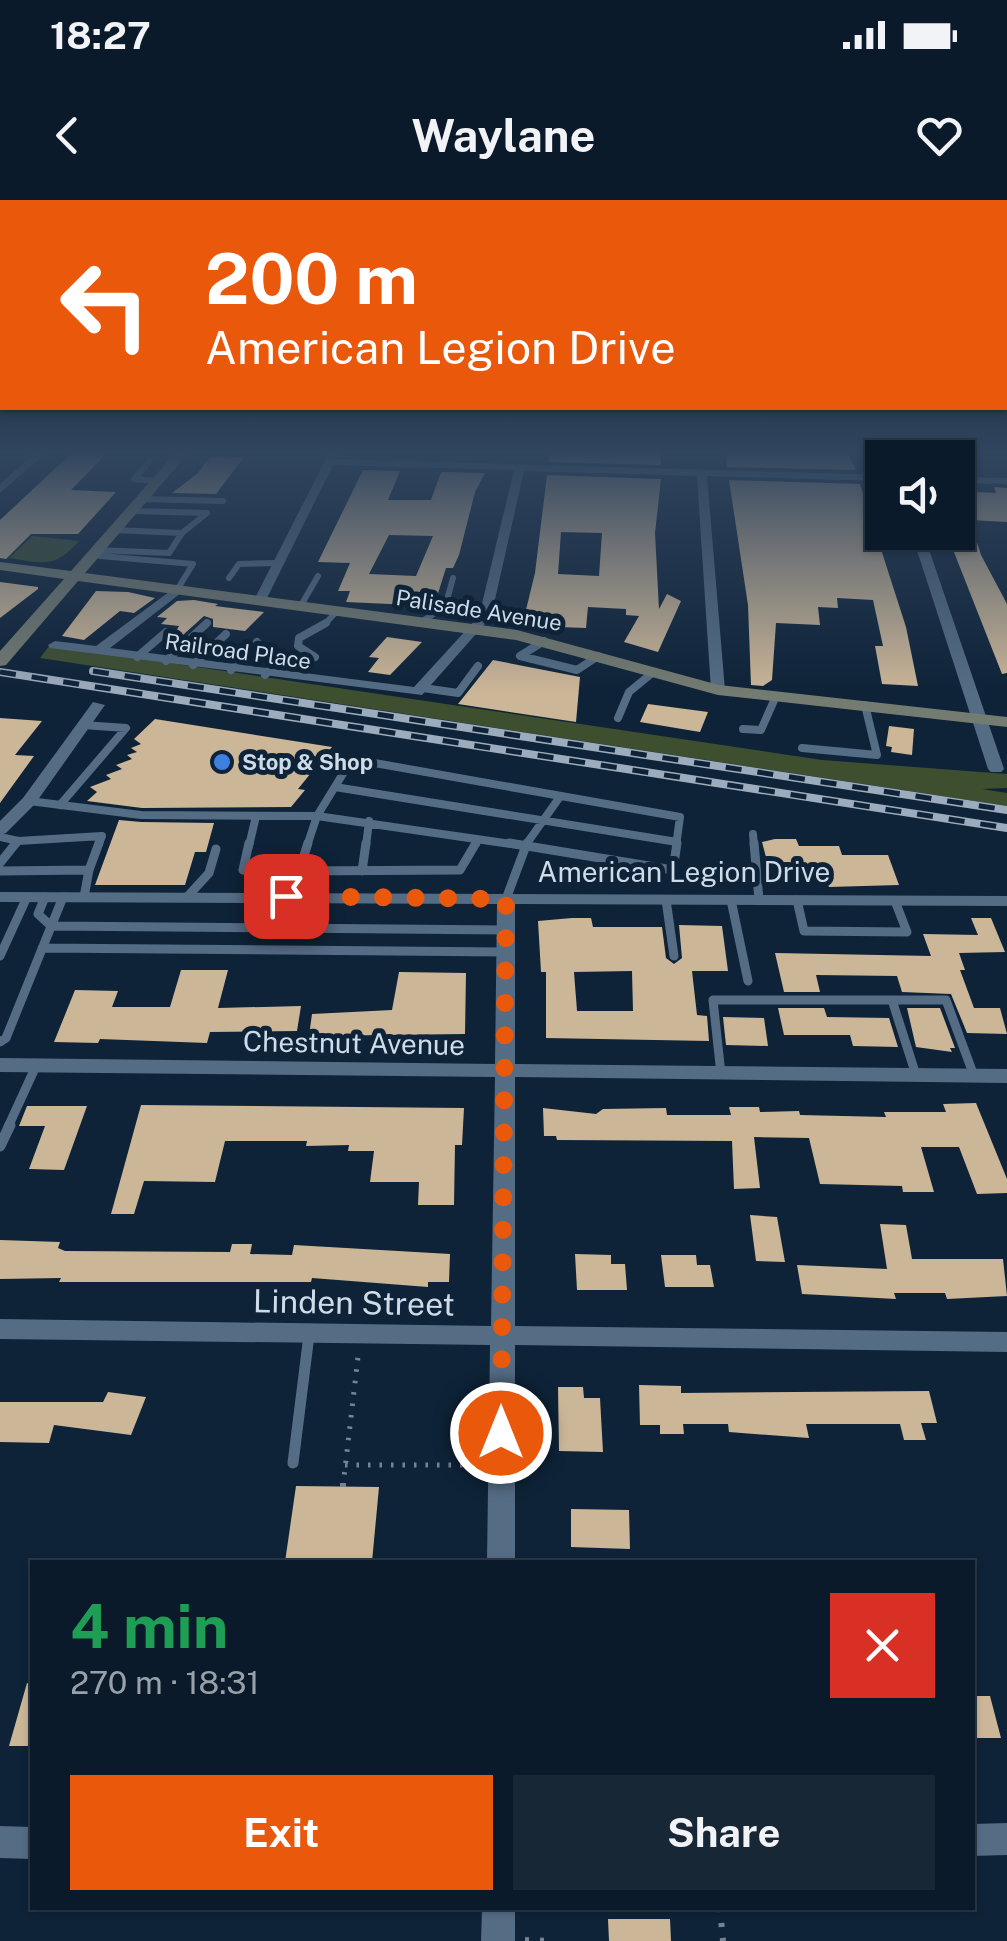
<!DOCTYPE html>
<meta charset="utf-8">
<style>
body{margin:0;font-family:"Public Sans",sans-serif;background:#182736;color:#f1f3f6;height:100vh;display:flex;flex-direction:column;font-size:38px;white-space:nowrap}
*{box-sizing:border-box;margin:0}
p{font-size:32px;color:#99a1a8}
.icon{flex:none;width:55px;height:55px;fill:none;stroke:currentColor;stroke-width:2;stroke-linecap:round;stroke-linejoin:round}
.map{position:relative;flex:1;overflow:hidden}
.sheet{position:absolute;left:30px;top:1360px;width:945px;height:350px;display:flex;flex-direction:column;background:#0a1a2a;border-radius:0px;box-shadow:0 2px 8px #0004,0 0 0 2px #2a3847}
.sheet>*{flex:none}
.hud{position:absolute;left:0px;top:0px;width:1008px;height:210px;box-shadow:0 2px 8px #0004,0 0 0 2px #2a3847;background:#ea580c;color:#fff;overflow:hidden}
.tools{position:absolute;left:865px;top:240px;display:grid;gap:20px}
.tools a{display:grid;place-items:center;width:110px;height:110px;border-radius:0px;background:#0a1a2a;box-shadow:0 2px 8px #0004,0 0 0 2px #2a3847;font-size:50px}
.pin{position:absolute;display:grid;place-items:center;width:85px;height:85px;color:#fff;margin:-42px;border-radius:20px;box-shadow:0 5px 15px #0006}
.me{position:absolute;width:110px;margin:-55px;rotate:0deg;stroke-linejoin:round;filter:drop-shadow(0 0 8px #0008)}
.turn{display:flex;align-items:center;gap:35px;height:210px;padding:0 40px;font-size:45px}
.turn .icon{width:130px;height:130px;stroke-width:2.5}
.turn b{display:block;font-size:70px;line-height:85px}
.round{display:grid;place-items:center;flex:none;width:105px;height:105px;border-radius:0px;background:#182736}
.head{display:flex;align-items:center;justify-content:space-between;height:170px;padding:0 40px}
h1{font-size:60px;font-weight:700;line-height:75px;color:#1e9e55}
.button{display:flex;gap:20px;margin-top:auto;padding:20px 40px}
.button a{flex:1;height:115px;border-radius:0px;background:#ea580c;color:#fff;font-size:40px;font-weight:700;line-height:115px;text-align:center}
.button a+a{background:#182736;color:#f1f3f6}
.status{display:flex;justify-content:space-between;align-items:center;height:70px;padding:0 50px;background:#0a1a2a;direction:ltr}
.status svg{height:28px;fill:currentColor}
header{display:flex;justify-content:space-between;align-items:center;height:130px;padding:0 40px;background:#0a1a2a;font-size:45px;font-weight:700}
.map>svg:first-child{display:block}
.green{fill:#3e4f2f}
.building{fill:#ccb698;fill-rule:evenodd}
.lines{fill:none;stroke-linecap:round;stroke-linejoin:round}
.path-far1{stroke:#738495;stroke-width:5;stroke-dasharray:2.5 9;stroke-linecap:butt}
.path{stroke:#738495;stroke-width:6;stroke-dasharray:4 11;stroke-linecap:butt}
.lane-far3{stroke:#556c85;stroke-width:6}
.lane-far2{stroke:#556c85;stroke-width:8}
.lane-far1{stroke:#556c85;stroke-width:9}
.lane{stroke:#556c85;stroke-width:11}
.street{fill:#556c85;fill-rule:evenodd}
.secondary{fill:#747b71;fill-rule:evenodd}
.rail-casing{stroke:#9dacbc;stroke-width:8}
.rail{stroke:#0e2338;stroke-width:5;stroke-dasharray:16;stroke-linecap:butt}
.route{stroke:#ea580c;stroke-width:18;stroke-dasharray:0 32.4}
.shop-dot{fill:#3f7fe0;stroke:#0e2338;stroke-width:4}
.labels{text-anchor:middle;stroke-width:10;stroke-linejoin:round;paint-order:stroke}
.far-street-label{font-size:22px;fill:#cedbe9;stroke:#0e2338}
.far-poi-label{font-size:22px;font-weight:bold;fill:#cedbe9;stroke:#0e2338;text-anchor:start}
.street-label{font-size:28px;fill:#cedbe9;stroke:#0e2338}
.near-street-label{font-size:32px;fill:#cedbe9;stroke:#0e2338}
</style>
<div class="status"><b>18:27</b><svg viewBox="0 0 49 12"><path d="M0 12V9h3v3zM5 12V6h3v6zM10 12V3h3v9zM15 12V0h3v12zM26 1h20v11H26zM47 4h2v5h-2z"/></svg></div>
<header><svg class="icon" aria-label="back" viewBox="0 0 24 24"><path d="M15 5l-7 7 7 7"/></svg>Waylane<svg class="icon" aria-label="heart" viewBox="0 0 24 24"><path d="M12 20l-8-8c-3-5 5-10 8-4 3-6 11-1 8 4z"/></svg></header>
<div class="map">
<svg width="1007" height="1741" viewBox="0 0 1007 1741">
<rect width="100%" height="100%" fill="#0e2338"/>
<path class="green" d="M 32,336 L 79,341 C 54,369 44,363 9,358 Z
M 50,445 L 822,560 L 1007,574 L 1007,588 L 982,589 L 1007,593 L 1007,606 L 40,458 Z"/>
<path class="building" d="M 74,251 L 109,251 L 71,290 L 116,292 L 78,334 L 31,334 L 6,359 L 0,358 L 0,320 Z
M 661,251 L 661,265 L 549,262 L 550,253 Z
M 768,251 L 847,251 L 856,270 L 727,267 L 726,254 Z
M 210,256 L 244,257 L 216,294 L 172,293 L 198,273 Z
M 363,270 L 400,271 L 388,300 L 431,300 L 441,272 L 485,273 L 475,292 L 459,355 L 453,368 L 446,368 L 434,406 L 346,402 L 350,391 L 338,391 L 350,363 L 318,362 ZM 389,335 L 433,336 L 416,376 L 369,374 Z
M 547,275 L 661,279 L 655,333 L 659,409 L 667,394 L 681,401 L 658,452 L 624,442 L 639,416 L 626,415 L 626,409 L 588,407 L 586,428 L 559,427 L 560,420 L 524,418 L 535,373 ZM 561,332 L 602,333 L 599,376 L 558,374 Z
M 729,280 L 860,284 L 906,427 L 918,486 L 882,484 L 875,446 L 883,446 L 873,400 L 837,398 L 838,408 L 818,407 L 820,425 L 776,423 L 772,480 L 763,486 L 751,485 L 748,405 Z
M 994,287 L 1007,288 L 1007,322 L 970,320 L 981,355 L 1007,404 L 1007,473 L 1002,474 L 948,337 L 958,332 L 958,291 L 996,293 Z
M 0,382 L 38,387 L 38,389 L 0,418 Z
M 96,391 L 128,392 L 155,398 L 134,413 L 120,411 L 84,440 L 62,436 Z
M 194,400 L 218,404 L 215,406 L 264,412 L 245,431 L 213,427 L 213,419 L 204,416 L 173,444 L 170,442 L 179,426 L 161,424 L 167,418 L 157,417 L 177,401 Z
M 387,437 L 422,442 L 390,475 L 368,472 L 379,458 L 369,457 Z
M 493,460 L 580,477 L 576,522 L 458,504 Z
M 648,504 L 708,512 L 700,532 L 640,522 Z
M 0,518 L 42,521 L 15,555 L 34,556 L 0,603 Z
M 155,519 L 332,547 L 298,589 L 305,590 L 291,607 L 142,608 L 87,601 L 97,592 L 90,587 L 111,579 L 106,575 L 122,569 L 116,565 L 132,559 L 127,555 L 137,552 L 131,548 L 141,544 L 134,539 Z
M 889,526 L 914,529 L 912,555 L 891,552 L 892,547 L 886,546 Z
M 119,620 L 141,622 L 214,623 L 206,652 L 195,652 L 185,685 L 95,685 Z
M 775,639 L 796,639 L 799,646 L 839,646 L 842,655 L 888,655 L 899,685 L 829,687 L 826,679 L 772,680 L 762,642 Z
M 572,718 L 591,718 L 593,727 L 662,727 L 666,758 L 674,764 L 682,758 L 679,725 L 722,726 L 728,771 L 692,771 L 697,815 L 707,816 L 709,841 L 546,838 L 546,772 L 541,772 L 538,721 ZM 632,771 L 633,811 L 577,811 L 574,772 Z
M 971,718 L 991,718 L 1005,752 L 959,753 L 965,770 L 960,770 L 974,808 L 1000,808 L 1007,834 L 967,833 L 951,794 L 902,792 L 897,776 L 816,775 L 820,792 L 784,792 L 775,753 L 931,756 L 923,734 L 978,735 Z
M 181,770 L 228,770 L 218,808 L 301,806 L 297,831 L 210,832 L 207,843 L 100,839 L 98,843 L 54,842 L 75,790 L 118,791 L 112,807 L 170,807 Z
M 399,772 L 466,773 L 465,834 L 309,836 L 312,814 L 392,810 Z
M 778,808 L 824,808 L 827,817 L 889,818 L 898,847 L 853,846 L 850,835 L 784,835 Z
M 907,808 L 940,808 L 955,848 L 950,848 L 952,852 L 916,847 Z
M 723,817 L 764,818 L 768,846 L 726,845 Z
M 976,903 L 1007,979 L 1007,993 L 977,994 L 959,947 L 921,947 L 934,992 L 903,992 L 902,986 L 820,984 L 809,938 L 754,937 L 760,988 L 734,989 L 732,941 L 557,940 L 556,936 L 544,936 L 543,908 L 596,914 L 603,909 L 666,908 L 667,915 L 731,915 L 729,907 L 759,907 L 760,912 L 799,911 L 800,915 L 886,917 L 884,912 L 946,912 L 943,904 Z
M 141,905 L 464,908 L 462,945 L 455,945 L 454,1005 L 418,1005 L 419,982 L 370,982 L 374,951 L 348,951 L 349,945 L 306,946 L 307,941 L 225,941 L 215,982 L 144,981 L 134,1014 L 111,1014 Z
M 27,906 L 87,906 L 64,970 L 29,969 L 45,926 L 19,926 Z
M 750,1015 L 777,1017 L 785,1062 L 756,1061 Z
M 880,1024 L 906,1025 L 912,1059 L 1003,1059 L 1007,1096 L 947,1099 L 945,1093 L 894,1093 L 896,1099 L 802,1094 L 797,1065 L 887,1069 Z
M 0,1040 L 60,1042 L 58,1048 L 65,1051 L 230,1052 L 232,1044 L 252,1044 L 250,1054 L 292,1055 L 294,1045 L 450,1054 L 449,1082 L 428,1082 L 428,1087 L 312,1078 L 311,1082 L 59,1082 L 61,1078 L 0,1079 Z
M 575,1054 L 611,1055 L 611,1064 L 625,1064 L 627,1090 L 577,1090 Z
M 661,1055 L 696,1055 L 697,1065 L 710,1065 L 714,1087 L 665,1087 Z
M 639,1185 L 681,1186 L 681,1193 L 929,1191 L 937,1223 L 921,1223 L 926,1240 L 904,1240 L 900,1224 L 806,1224 L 809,1238 L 729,1232 L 728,1224 L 683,1224 L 684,1234 L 660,1234 L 660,1225 L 640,1225 Z
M 558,1187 L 583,1187 L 584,1198 L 600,1198 L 603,1252 L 559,1251 Z
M 108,1192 L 146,1197 L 131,1235 L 54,1225 L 49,1243 L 0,1242 L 0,1202 L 103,1202 Z
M 296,1286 L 379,1287 L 372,1362 L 285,1362 Z
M 571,1309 L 629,1310 L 630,1349 L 571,1347 Z
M 27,1483 L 32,1484 L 32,1546 L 9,1546 Z
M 972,1496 L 990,1496 L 1001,1538 L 972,1538 Z
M 608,1719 L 670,1719 L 671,1741 L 609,1741 Z"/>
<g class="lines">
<path class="path-far1" d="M 345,1265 L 476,1265
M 343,1286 L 358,1157"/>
<path class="path" d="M 343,1287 L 343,1283
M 639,1708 L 639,1719
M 720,1708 L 723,1741
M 525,1740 L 550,1741"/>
<path class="lane-far3" d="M 149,262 L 134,279 L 158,281
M 141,299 L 223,301
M 114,330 L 182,333
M 97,350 L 169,353 L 182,333 L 207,313 L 131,311
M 100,356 L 193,364 L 177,390
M 229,378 L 239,364 L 278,363
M 300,407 L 318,376
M 419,423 L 445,407 L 453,378
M 324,425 L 336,412"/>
<path class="lane-far2" d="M 544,441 L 520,456 L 577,470 L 598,456
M 137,457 L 166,432
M 315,457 L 298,446 L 299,438 L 326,423
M 166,461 L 207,423
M 193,465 L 226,434
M 231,470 L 257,442
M 265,475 L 276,464 L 314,457
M 423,488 L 458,493 L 478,466
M 618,518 L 629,492 L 651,474
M 743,529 L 761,530 L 776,496
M 802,548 L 877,555 L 865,505
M 335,587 L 677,642
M 29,601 L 141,615 L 317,616
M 60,605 L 126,528 L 83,525
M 317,616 L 525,646
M 317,616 L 352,559 L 680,617 L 676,646
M 753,634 L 754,646
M 0,637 L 18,641 L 102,636 L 98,646
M 14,646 L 18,641
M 249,646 L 256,616
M 307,646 L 317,616
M 366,646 L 369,621
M 474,646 L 478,640
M 525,646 L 559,598"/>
<path class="lane-far1" d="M 249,643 L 243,670 L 299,671 L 286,696
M 308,643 L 299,671 L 460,670 L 476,643
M 509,643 L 673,670 L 677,643
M 754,643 L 759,700
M 0,663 L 16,643
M 0,671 L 89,670 L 99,643
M 362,671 L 366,643
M 188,696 L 209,673 L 216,649
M 45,697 L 38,714 L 51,726 L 505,730
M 84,697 L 89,670
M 506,699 L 527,643
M 666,700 L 674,756
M 731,700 L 748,781
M 797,700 L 804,731 L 907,732 L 895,701
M 42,748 L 504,752
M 0,756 L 27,697
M 892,800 L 916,875
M 0,842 L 6,838 L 63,697
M 721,874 L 713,800 L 946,800 L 974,876
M 8,927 L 36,866"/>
<path class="lane" d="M 0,946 L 10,925
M 293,1263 L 309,1135"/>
<path class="street" d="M 37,251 L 48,251 L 0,293 L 0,284 Z
M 330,251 L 339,252 L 336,259 L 882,275 L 882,281 L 707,276 L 725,490 L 718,494 L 711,490 L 697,276 L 524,271 L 491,417 L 422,495 L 50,448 L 48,445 L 55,441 L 96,446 L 177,386 L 183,390 L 181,393 L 110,448 L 414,487 L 479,416 L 514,270 L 333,265 L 265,402 L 255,405 L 253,402 Z
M 885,251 L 895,251 L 897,258 L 887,258 Z
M 958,277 L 1007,278 L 1007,284 L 958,283 Z
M 911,332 L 923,332 L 1004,569 L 1001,572 L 991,572 L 988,569 Z
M 93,502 L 105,505 L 35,604 L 6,633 L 0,635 L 0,621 L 23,598 Z
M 0,692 L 1007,696 L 1007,706 L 515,704 L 515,864 L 1007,869 L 1007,883 L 515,877 L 515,1126 L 1007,1132 L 1007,1152 L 515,1145 L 515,1362 L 487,1362 L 490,1145 L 0,1139 L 0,1119 L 491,1126 L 495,877 L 0,872 L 0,858 L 495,864 L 497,704 L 0,702 Z
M 1007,1623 L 1007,1655 L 972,1656 L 972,1624 Z
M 0,1626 L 32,1627 L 32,1659 L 0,1658 Z
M 482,1708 L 515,1708 L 515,1741 L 481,1741 Z"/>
<path class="secondary" d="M 177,251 L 190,251 L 85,373 L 517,430 L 719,485 L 1007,517 L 1007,527 L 718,495 L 516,440 L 78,381 L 6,465 L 0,466 L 0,451 L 64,379 L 0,370 L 0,362 L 71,371 Z"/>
<g class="rail-casing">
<path id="rail" d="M 93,471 L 1007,610
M 0,472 L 1007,628"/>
</g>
<use href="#rail" class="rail"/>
</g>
<linearGradient id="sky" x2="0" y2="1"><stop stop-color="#08131f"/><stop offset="0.51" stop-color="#30455e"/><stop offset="1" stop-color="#30455e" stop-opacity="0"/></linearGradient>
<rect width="1007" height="494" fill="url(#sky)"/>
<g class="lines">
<path class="route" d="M 286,696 L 506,699 L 501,1233"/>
</g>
<circle class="shop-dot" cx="222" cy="562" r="10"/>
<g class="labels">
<g class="far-street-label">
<text transform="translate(479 410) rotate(9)" y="8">Palisade Avenue</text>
<text transform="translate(238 451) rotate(8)" y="8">Railroad Place</text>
</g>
<g class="far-poi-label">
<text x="242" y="570">Stop &amp; Shop</text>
</g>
<g class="street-label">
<text x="684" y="682">American Legion Drive</text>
<text transform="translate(354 843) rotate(1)" y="10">Chestnut Avenue</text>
</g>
<g class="near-street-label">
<text transform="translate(354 1103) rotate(1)" y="11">Linden Street</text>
</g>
</g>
</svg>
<div class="tools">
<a><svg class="icon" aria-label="sound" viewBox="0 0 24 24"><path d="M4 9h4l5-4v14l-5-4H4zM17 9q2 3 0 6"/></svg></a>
</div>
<div class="pin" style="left:286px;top:696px;background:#d93025"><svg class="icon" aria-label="arrive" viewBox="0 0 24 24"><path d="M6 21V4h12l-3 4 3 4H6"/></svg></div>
<svg class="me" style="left:501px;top:1233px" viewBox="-20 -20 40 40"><circle r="17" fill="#ea580c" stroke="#fff" stroke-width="3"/><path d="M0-11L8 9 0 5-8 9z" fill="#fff"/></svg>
<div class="hud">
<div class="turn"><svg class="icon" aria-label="left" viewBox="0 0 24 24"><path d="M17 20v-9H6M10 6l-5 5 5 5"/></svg><div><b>200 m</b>American Legion Drive</div></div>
</div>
<section class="sheet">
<div class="head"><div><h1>4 min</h1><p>270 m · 18:31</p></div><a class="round" style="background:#d93025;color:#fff"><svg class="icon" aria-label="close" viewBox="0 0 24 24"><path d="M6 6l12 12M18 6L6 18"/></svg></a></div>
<div class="button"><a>Exit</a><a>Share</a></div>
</section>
</div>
